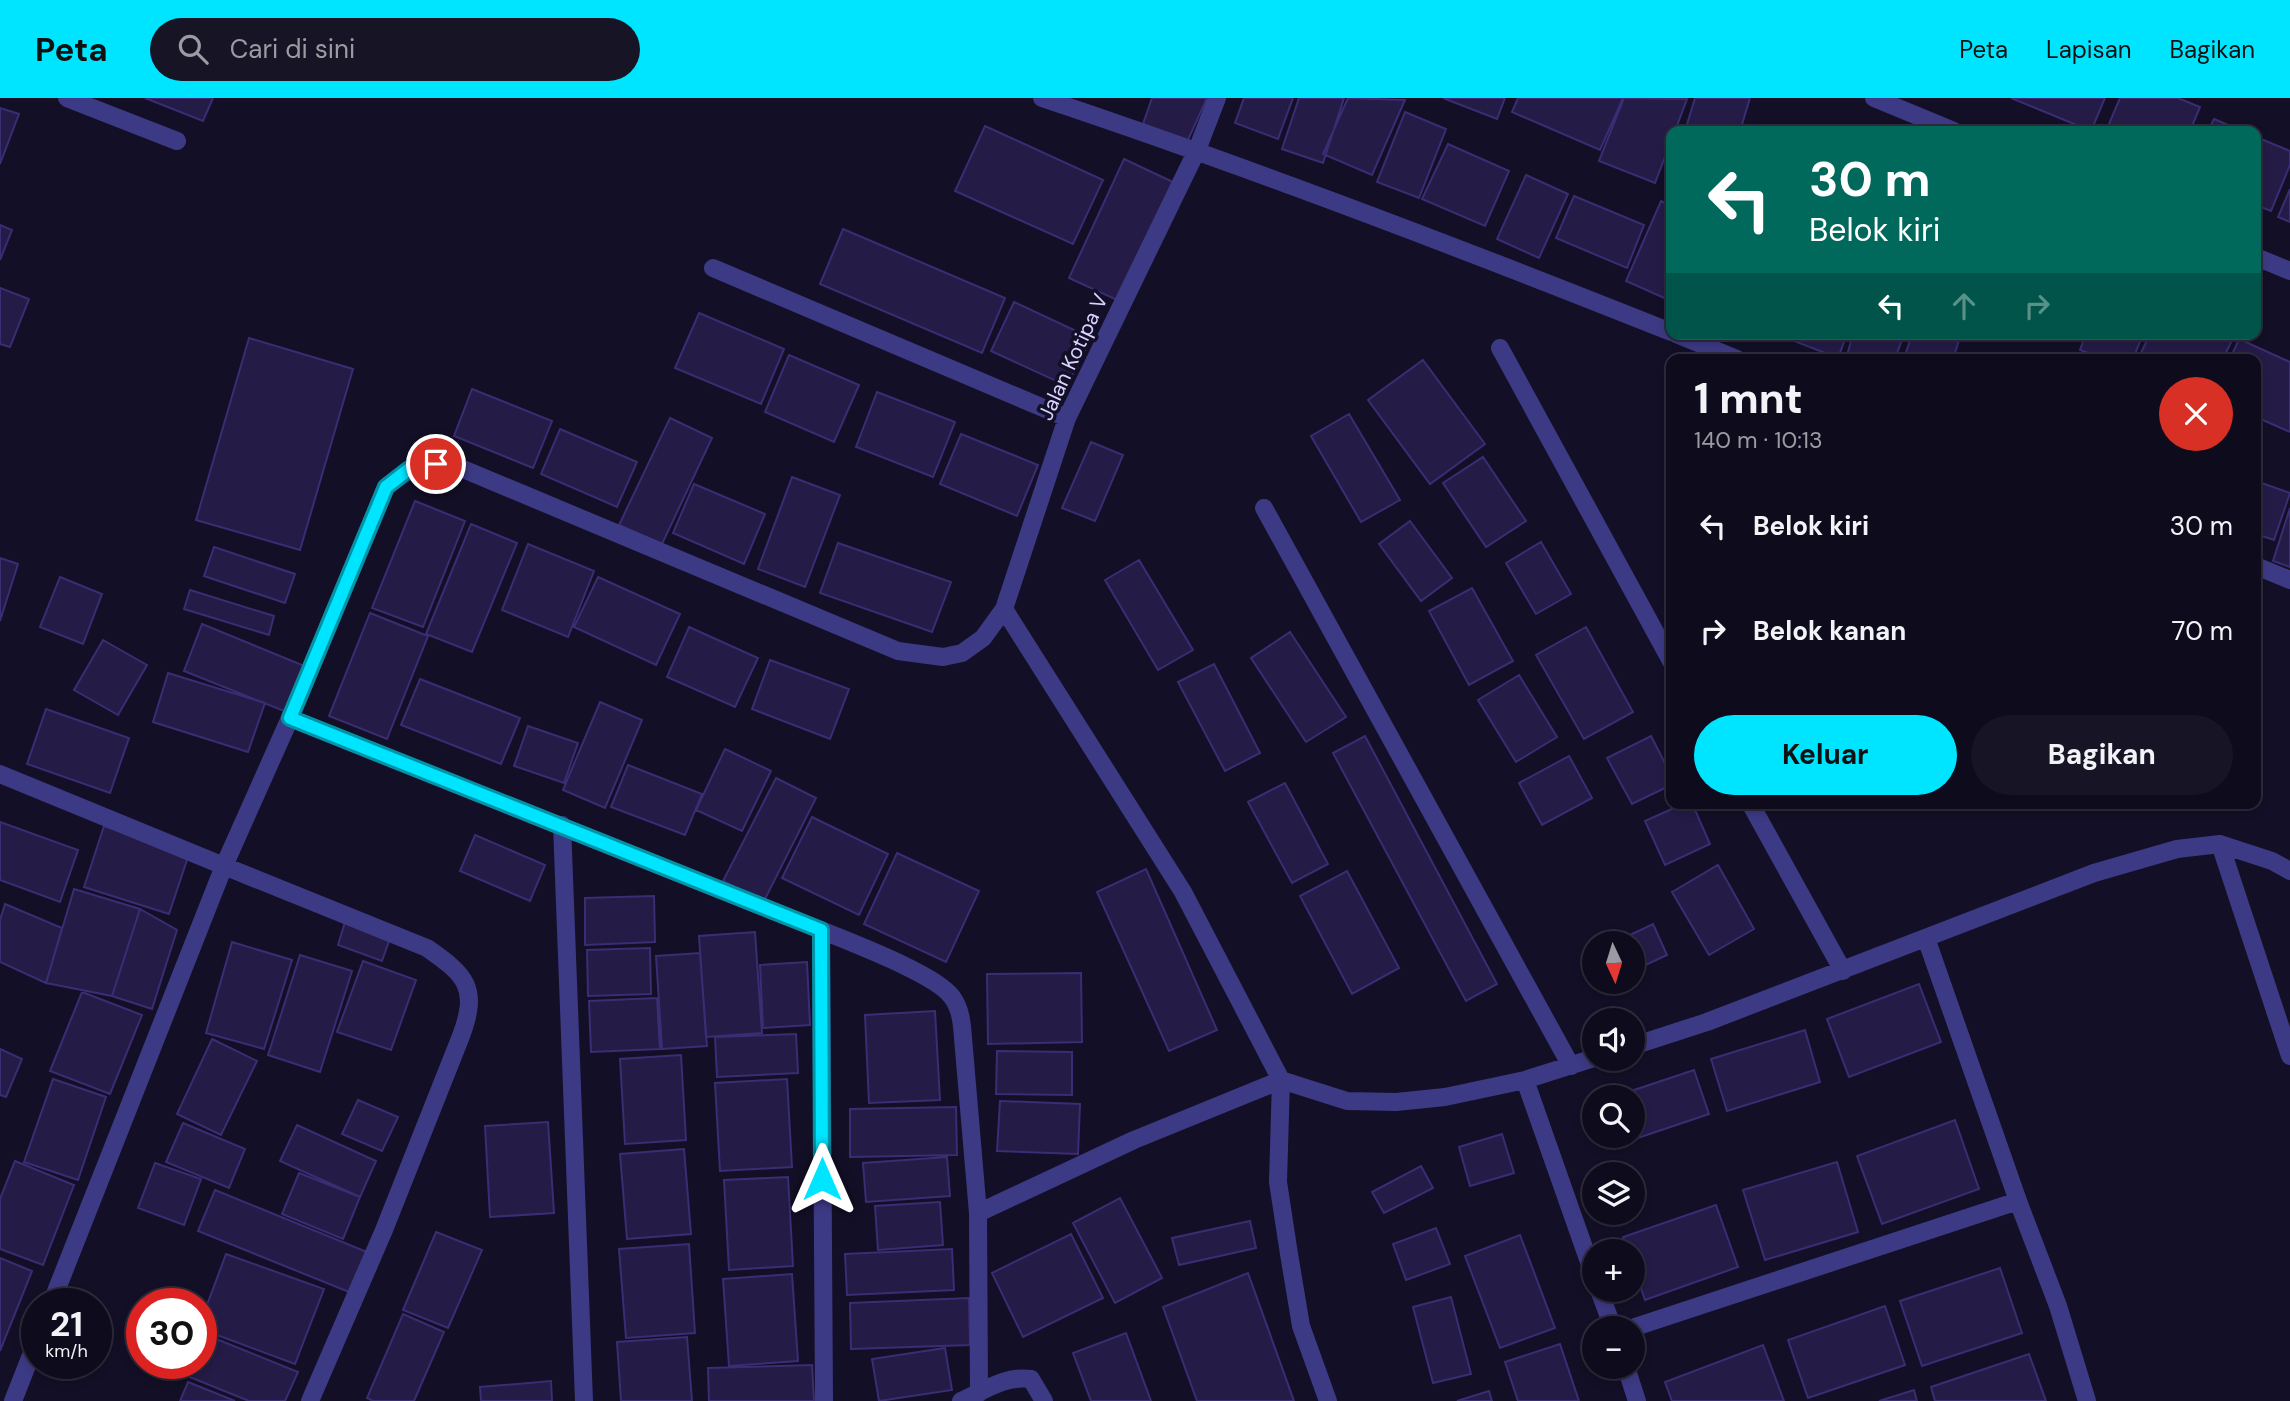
<!DOCTYPE html>
<html lang="id">
<meta charset="utf-8">
<style>
body{margin:0;font-family:"DM Sans",sans-serif;background:#171425;color:#f1f3f6;height:100vh;display:flex;flex-direction:column;font-size:26px;white-space:nowrap}
*{box-sizing:border-box;margin:0}
p{font-size:23px;color:#9b9ba3}
.icon{flex:none;width:38px;height:38px;fill:none;stroke:currentColor;stroke-width:2;stroke-linecap:round;stroke-linejoin:round}
.map{position:relative;flex:1;overflow:hidden}
.drawer{position:absolute;left:1666px;top:256px;width:595px;height:455px;display:flex;flex-direction:column;background:#0e0b1c;border-radius:14px;box-shadow:0 4px 10px #0003,0 0 0 2px #2e2b3b}
.drawer>*{flex:none}
.banner{position:absolute;left:1666px;top:28px;width:595px;height:214px;border-radius:14px;box-shadow:0 4px 10px #0003,0 0 0 2px #2e2b3b;background:#00695c;color:#fff;overflow:hidden}
.needle{width:46px;rotate:176deg}
.controls{position:absolute;left:1582px;top:833px;display:grid;gap:14px}
.controls a{display:grid;place-items:center;width:63px;height:63px;border-radius:50%;background:#0e0b1c;box-shadow:0 4px 10px #0003,0 0 0 2px #2e2b3b;font-size:35px}
.speed{position:absolute;left:21px;top:1190px;display:flex;gap:14px;font-size:35px;font-weight:700;text-align:center}
.speed>*{display:grid;place-content:center;width:91px;height:91px;border-radius:50%;background:#0e0b1c;box-shadow:0 4px 10px #0003,0 0 0 2px #2e2b3b;line-height:1}
.speed small{font-size:18px;font-weight:400}
.speed .limit{border:10px solid #d22;background:#fff;color:#111}
.pin{position:absolute;display:grid;place-items:center;width:60px;height:60px;color:#fff;margin:-30px;border:4px solid #fff;border-radius:50%;box-shadow:0 2px 7px #0007}
.me{position:absolute;width:77px;margin:-38px;rotate:0deg;stroke-linejoin:round;filter:drop-shadow(0 0 5px #0008)}
.turn{display:flex;align-items:center;gap:24px;height:147px;padding:0 28px;font-size:32px}
.turn .icon{width:91px;height:91px;stroke-width:2.5}
.turn b{display:block;font-size:49px;line-height:60px}
.lanes{display:flex;align-items:center;height:66px;padding:0 28px;background:#0003;justify-content:center;gap:35px;direction:ltr}
.lanes .off{opacity:.35}
.round{display:grid;place-items:center;flex:none;width:74px;height:74px;border-radius:37px;background:#171425}
.overview{display:flex;align-items:center;justify-content:space-between;height:119px;padding:0 28px}
h1{font-size:42px;font-weight:700;line-height:52px}
.button{display:flex;gap:14px;margin-top:auto;padding:14px 28px}
.button a{flex:1;height:80px;border-radius:42px;background:#00e5ff;color:#111;font-size:28px;font-weight:700;line-height:80px;text-align:center}
.button a+a{background:#171425;color:#f1f3f6}
ul{padding:0;list-style:none}
li{display:flex;align-items:center;gap:21px;height:105px;padding:0 28px}
li div{flex:1}
li b{display:block;font-size:26px}
li em{font-style:normal}
header{display:flex;align-items:center;gap:42px;box-sizing:border-box;height:98px;padding:0 35px;background:#00e5ff;color:#111}
header strong{font-size:33px}
nav{display:flex;gap:38px;margin-inline-start:auto;font-size:24px}
.search{width:490px;height:63px;background:#171425;display:flex;align-items:center;gap:18px;box-sizing:border-box;padding:0 24px;border-radius:38px;color:#9b9ba3;font-size:26px}
.map>svg:first-child{display:block}
.building{fill:#241b47;stroke:#3b2d73;stroke-width:2}
.lines{fill:none;stroke-linecap:round;stroke-linejoin:round}
.minor{stroke:#3d3a85;stroke-width:18}
.route-casing{stroke:#0095a6;stroke-width:18}
.route{stroke:#00e5ff;stroke-width:12}
.labels{text-anchor:middle;stroke-width:7;stroke-linejoin:round;paint-order:stroke}
.street-label{font-size:21px;fill:#d9d4ff;stroke:#130f26}
</style>
<header>
<strong>Peta</strong>
<div class="search"><svg class="icon" aria-label="search" viewBox="0 0 24 24"><circle cx="10" cy="10" r="6"/><path d="M15 15l6 6"/></svg>Cari di sini</div>
<nav><a>Peta</a><a>Lapisan</a><a>Bagikan</a></nav>
</header>
<div class="map">
<svg width="2290" height="1303" viewBox="0 0 2290 1303">
<rect width="100%" height="100%" fill="#130f26"/>
<path class="building" d="M 145,0 L 213,0 L 203,23 Z
M 1152,0 L 1207,0 L 1187,44 L 1143,26 Z
M 1244,0 L 1293,0 L 1278,41 L 1235,25 Z
M 1299,0 L 1344,0 L 1323,65 L 1282,51 Z
M 1348,0 L 1405,2 L 1372,77 L 1323,56 Z
M 1443,0 L 1505,0 L 1497,21 Z
M 1518,0 L 1623,0 L 1600,52 L 1512,14 Z
M 1624,0 L 1687,1 L 1675,33 L 1671,33 L 1671,43 L 1655,85 L 1599,63 Z
M 1695,0 L 1750,0 L 1740,33 L 1685,33 Z
M 2011,0 L 2105,0 L 2091,33 Z
M 2120,0 L 2178,0 L 2200,9 L 2190,33 L 2106,33 Z
M 0,10 L 19,16 L 0,66 Z
M 1405,14 L 1446,31 L 1419,100 L 1377,84 Z
M 2214,21 L 2242,33 L 2208,33 Z
M 1760,27 L 1778,33 L 1757,33 Z
M 985,28 L 1103,82 L 1073,146 L 955,93 Z
M 2256,39 L 2290,53 L 2290,67 L 2271,113 L 2256,107 Z
M 1448,46 L 1509,73 L 1485,128 L 1422,101 Z
M 1124,61 L 1173,84 L 1117,202 L 1069,180 Z
M 1526,77 L 1568,96 L 1539,160 L 1497,141 Z
M 2290,91 L 2290,124 L 2278,119 Z
M 1574,98 L 1644,127 L 1627,170 L 1556,140 Z
M 1661,103 L 1671,108 L 1671,203 L 1626,183 Z
M 0,127 L 12,132 L 0,162 Z
M 843,131 L 1005,200 L 982,255 L 820,186 Z
M 0,190 L 29,201 L 10,249 L 0,246 Z
M 1014,204 L 1091,240 L 1067,288 L 991,253 Z
M 699,215 L 784,251 L 761,306 L 675,270 Z
M 1776,236 L 1847,236 L 1838,260 Z
M 1853,236 L 1904,236 L 1895,261 L 1846,261 Z
M 1912,236 L 1961,236 L 1953,261 L 1904,261 Z
M 2086,236 L 2143,236 L 2133,261 L 2104,261 L 2080,252 Z
M 2150,236 L 2225,236 L 2233,240 L 2223,261 L 2138,261 Z
M 249,240 L 353,271 L 300,452 L 196,422 Z
M 2239,241 L 2290,264 L 2290,334 L 2256,319 L 2256,261 L 2230,261 Z
M 789,257 L 859,287 L 834,344 L 765,314 Z
M 1423,262 L 1485,346 L 1430,386 L 1368,302 Z
M 472,291 L 552,323 L 533,370 L 454,338 Z
M 877,294 L 955,324 L 933,379 L 856,349 Z
M 1349,316 L 1400,402 L 1361,424 L 1311,338 Z
M 670,320 L 712,340 L 662,446 L 619,427 Z
M 560,331 L 637,364 L 617,409 L 541,376 Z
M 961,336 L 1038,367 L 1017,418 L 940,386 Z
M 1091,344 L 1123,357 L 1095,423 L 1062,410 Z
M 1483,359 L 1526,423 L 1486,449 L 1443,385 Z
M 792,379 L 840,397 L 805,489 L 758,471 Z
M 2256,383 L 2290,395 L 2274,442 L 2256,436 Z
M 694,386 L 765,416 L 744,466 L 673,435 Z
M 415,403 L 465,423 L 423,529 L 372,510 Z
M 2290,410 L 2290,469 L 2273,463 Z
M 1410,423 L 1452,480 L 1421,503 L 1379,446 Z
M 471,426 L 517,445 L 472,554 L 426,536 Z
M 1541,444 L 1571,496 L 1536,516 L 1506,465 Z
M 838,445 L 951,484 L 932,534 L 820,495 Z
M 528,446 L 594,473 L 568,539 L 502,512 Z
M 214,449 L 295,476 L 285,505 L 204,478 Z
M 0,460 L 18,466 L 0,523 Z
M 1139,462 L 1193,552 L 1158,572 L 1105,482 Z
M 60,479 L 102,496 L 83,546 L 40,529 Z
M 598,479 L 680,516 L 656,567 L 574,529 Z
M 1472,490 L 1513,563 L 1469,587 L 1429,513 Z
M 190,492 L 274,518 L 269,537 L 184,511 Z
M 370,515 L 428,538 L 387,641 L 329,618 Z
M 202,526 L 307,569 L 289,615 L 184,573 Z
M 689,529 L 758,560 L 735,609 L 667,579 Z
M 1586,529 L 1633,614 L 1584,641 L 1536,557 Z
M 1290,534 L 1346,619 L 1306,644 L 1251,560 Z
M 103,542 L 147,567 L 118,617 L 74,592 Z
M 770,562 L 849,591 L 830,641 L 752,611 Z
M 1214,566 L 1260,655 L 1225,673 L 1178,584 Z
M 168,575 L 265,605 L 248,654 L 153,624 Z
M 1519,577 L 1557,639 L 1516,664 L 1478,602 Z
M 420,581 L 520,620 L 501,666 L 401,627 Z
M 600,604 L 642,622 L 605,710 L 563,692 Z
M 46,611 L 129,640 L 110,695 L 27,666 Z
M 528,628 L 578,645 L 564,685 L 514,668 Z
M 1365,638 L 1497,886 L 1466,903 L 1333,655 Z
M 1651,638 L 1671,677 L 1671,687 L 1632,706 L 1607,660 Z
M 725,651 L 771,673 L 742,733 L 696,712 Z
M 1569,658 L 1592,700 L 1542,727 L 1519,685 Z
M 628,667 L 702,696 L 685,737 L 611,709 Z
M 776,680 L 816,700 L 764,803 L 723,783 Z
M 1285,685 L 1328,766 L 1292,785 L 1248,704 Z
M 1685,705 L 1692,705 L 1710,746 L 1665,767 L 1645,723 Z
M 812,719 L 888,756 L 859,817 L 782,780 Z
M 0,724 L 78,752 L 60,804 L 0,782 Z
M 104,728 L 189,756 L 169,816 L 84,789 Z
M 475,737 L 545,767 L 530,803 L 460,773 Z
M 897,755 L 979,793 L 946,864 L 864,826 Z
M 1718,767 L 1754,831 L 1709,857 L 1672,794 Z
M 1146,771 L 1217,932 L 1169,953 L 1097,794 Z
M 1347,773 L 1399,870 L 1352,896 L 1300,798 Z
M 74,791 L 140,811 L 112,898 L 46,885 Z
M 654,798 L 655,844 L 585,847 L 585,800 Z
M 5,806 L 62,830 L 46,885 L 0,864 L 0,822 Z
M 140,811 L 177,832 L 152,911 L 112,898 Z
M 345,824 L 390,840 L 382,863 L 338,847 Z
M 1653,826 L 1667,857 L 1633,873 L 1633,845 L 1613,845 Z
M 755,834 L 762,935 L 706,939 L 699,838 Z
M 232,844 L 292,862 L 264,951 L 206,935 Z
M 650,850 L 651,896 L 588,898 L 587,852 Z
M 700,855 L 707,948 L 662,951 L 656,858 Z
M 300,857 L 352,873 L 320,974 L 268,957 Z
M 363,863 L 416,882 L 391,952 L 337,934 Z
M 807,864 L 810,927 L 763,930 L 760,867 Z
M 1081,875 L 1082,944 L 988,946 L 987,876 Z
M 1919,886 L 1941,944 L 1849,979 L 1827,921 Z
M 82,894 L 142,917 L 110,996 L 50,973 Z
M 657,900 L 660,951 L 591,954 L 589,903 Z
M 935,913 L 940,1002 L 869,1005 L 865,917 Z
M 1805,932 L 1820,984 L 1727,1013 L 1711,961 Z
M 796,936 L 798,975 L 717,979 L 715,939 Z
M 212,941 L 257,963 L 221,1037 L 177,1016 Z
M 0,951 L 22,961 L 6,999 L 0,997 Z
M 997,953 L 1072,954 L 1072,997 L 996,996 Z
M 681,957 L 686,1042 L 625,1046 L 620,961 Z
M 1694,972 L 1709,1016 L 1608,1050 L 1604,1038 L 1633,1038 L 1633,999 L 1613,999 Z
M 53,981 L 106,999 L 78,1082 L 24,1064 Z
M 787,981 L 792,1069 L 720,1073 L 715,985 Z
M 358,1002 L 398,1019 L 382,1053 L 342,1036 Z
M 1000,1003 L 1080,1006 L 1078,1056 L 997,1053 Z
M 956,1009 L 957,1057 L 850,1059 L 850,1011 Z
M 1955,1022 L 1979,1091 L 1882,1126 L 1857,1058 Z
M 548,1024 L 554,1115 L 490,1119 L 485,1028 Z
M 183,1025 L 245,1051 L 229,1090 L 166,1064 Z
M 297,1027 L 376,1063 L 360,1099 L 280,1063 Z
M 1502,1036 L 1514,1075 L 1470,1088 L 1459,1049 Z
M 684,1051 L 691,1136 L 627,1141 L 620,1056 Z
M 947,1059 L 950,1098 L 866,1104 L 863,1065 Z
M 15,1063 L 74,1087 L 43,1167 L 0,1151 L 0,1101 Z
M 1837,1064 L 1858,1134 L 1765,1162 L 1743,1092 Z
M 155,1065 L 201,1081 L 184,1127 L 138,1110 Z
M 1421,1068 L 1433,1090 L 1384,1115 L 1372,1094 Z
M 299,1075 L 360,1099 L 343,1141 L 282,1116 Z
M 788,1079 L 793,1168 L 729,1172 L 724,1082 Z
M 215,1092 L 367,1154 L 349,1194 L 198,1133 Z
M 1120,1100 L 1162,1180 L 1115,1205 L 1073,1125 Z
M 940,1104 L 943,1147 L 878,1152 L 875,1108 Z
M 1716,1107 L 1738,1169 L 1645,1202 L 1633,1167 L 1633,1153 L 1628,1153 L 1623,1139 Z
M 1250,1123 L 1256,1150 L 1179,1167 L 1172,1140 Z
M 1436,1130 L 1450,1166 L 1406,1182 L 1393,1146 Z
M 436,1134 L 482,1152 L 448,1230 L 403,1212 Z
M 1071,1136 L 1103,1200 L 1023,1239 L 992,1175 Z
M 1520,1137 L 1555,1230 L 1500,1250 L 1465,1158 Z
M 689,1146 L 695,1235 L 626,1240 L 619,1151 Z
M 952,1151 L 954,1192 L 847,1197 L 845,1156 Z
M 226,1156 L 324,1191 L 295,1266 L 201,1231 L 201,1223 Z
M 0,1160 L 32,1173 L 0,1253 Z
M 2000,1170 L 2022,1235 L 1922,1268 L 1900,1203 Z
M 1248,1175 L 1294,1303 L 1197,1303 L 1163,1209 Z
M 792,1176 L 798,1263 L 729,1268 L 723,1181 Z
M 1451,1199 L 1471,1276 L 1433,1285 L 1413,1209 Z
M 969,1200 L 970,1247 L 851,1251 L 850,1205 Z
M 1885,1208 L 1905,1267 L 1808,1300 L 1788,1242 Z
M 403,1216 L 444,1234 L 414,1303 L 373,1303 L 367,1300 Z
M 1126,1235 L 1151,1303 L 1091,1303 L 1073,1255 Z
M 204,1236 L 298,1274 L 285,1303 L 249,1303 L 187,1278 L 192,1265 L 201,1265 L 201,1242 Z
M 687,1239 L 692,1303 L 621,1303 L 617,1244 Z
M 1560,1246 L 1579,1303 L 1518,1303 L 1505,1264 Z
M 1763,1247 L 1784,1303 L 1672,1303 L 1665,1284 Z
M 945,1250 L 952,1292 L 879,1303 L 872,1261 Z
M 2029,1256 L 2046,1303 L 1935,1303 L 1931,1289 Z
M 812,1267 L 814,1303 L 709,1303 L 708,1270 Z
M 551,1283 L 552,1303 L 481,1303 L 480,1289 Z
M 188,1284 L 235,1303 L 180,1303 Z
M 1914,1292 L 1917,1303 L 1879,1303 Z
M 1489,1293 L 1492,1303 L 1457,1303 Z"/>
<g class="lines">
<path class="minor" d="M 67,0 L 177,43
M 1042,0 C 1255,71 1463,151 1671,234
M 1874,0 L 1954,33
M 2256,159 L 2290,173
M 713,170 L 1067,320
M 1676,236 L 1737,261
M 1500,250 L 1671,563
M 1264,410 L 1571,968
M 2256,468 L 2290,482
M 1004,511 L 1183,794 L 1281,982 L 1278,1084 L 1289,1156 L 1301,1228 L 1328,1303
M 290,620 L 386,389 C 417,364 424,364 463,371 L 898,553 L 943,559 L 962,555 L 983,540 L 1004,511 L 1067,320 L 1197,52 L 1217,0
M 0,676 L 224,768 L 290,620 L 821,832 C 849,844 936,876 952,899 C 961,911 962,926 963,940 L 978,1115 L 979,1295
M 1750,705 L 1843,873
M 562,727 L 584,1303
M 2220,746 L 2290,958
M 821,832 L 824,1303
M 1926,840 L 2018,1103
M 1633,948 L 1707,924 L 2094,775 L 2177,751 L 2220,746 L 2272,763 L 2290,773
M 1525,982 L 1594,960
M 978,1115 L 1134,1042 L 1281,982 L 1347,1003 L 1396,1004 L 1445,999 L 1525,982 L 1594,1178
M 1599,1192 L 1613,1230
M 51,1206 L 224,768 L 427,850 C 466,877 479,890 461,938 L 384,1132 L 310,1303
M 1632,1230 L 2018,1103 L 2058,1208 L 2087,1303
M 1626,1269 L 1637,1303
M 13,1303 L 37,1242
M 961,1303 C 984,1293 1005,1277 1031,1281 L 1044,1303"/>
</g>
<g class="lines">
<g class="route-casing">
<path id="route" d="M 436,366 L 409,371 L 386,389 L 290,620 L 821,832 L 822,1081"/>
</g>
<use href="#route" class="route"/>
</g>
<g class="labels">
<g class="street-label">
<text transform="translate(1073 259) rotate(-65)" y="7">Jalan Kotipa V</text>
</g>
</g>
</svg>
<div class="controls">
<a><svg class="needle" viewBox="-14 -14 28 28"><path d="M0-13l5 13h-10z" fill="#e53935"/><path d="M0 13l5-13h-10z" fill="#9b9ba3"/></svg></a>
<a><svg class="icon" aria-label="sound" viewBox="0 0 24 24"><path d="M4 9h4l5-4v14l-5-4H4zM17 9q2 3 0 6"/></svg></a>
<a><svg class="icon" aria-label="search" viewBox="0 0 24 24"><circle cx="10" cy="10" r="6"/><path d="M15 15l6 6"/></svg></a>
<a><svg class="icon" aria-label="layers" viewBox="0 0 24 24"><path d="M12 4l9 5-9 5-9-5zM3 14l9 5 9-5"/></svg></a>
<a>+</a>
<a>−</a>
</div>
<div class="speed"><div>21<small>km/h</small></div><div class="limit">30</div></div>
<div class="pin" style="left:436px;top:366px;background:#d93025"><svg class="icon" aria-label="arrive" viewBox="0 0 24 24"><path d="M6 21V4h12l-3 4 3 4H6"/></svg></div>
<svg class="me" style="left:822px;top:1081px" viewBox="-20 -20 40 40"><path d="M0-17L14 15 0 8-14 15z" fill="#00e5ff" stroke="#fff" stroke-width="4"/></svg>
<div class="banner">
<div class="turn"><svg class="icon" aria-label="left" viewBox="0 0 24 24"><path d="M17 20v-9H6M10 6l-5 5 5 5"/></svg><div><b>30 m</b>Belok kiri</div></div>
<div class="lanes"><svg class="icon" aria-label="left" viewBox="0 0 24 24"><path d="M17 20v-9H6M10 6l-5 5 5 5"/></svg><svg class="icon off" aria-label="ahead" viewBox="0 0 24 24"><path d="M12 20V5M6 11l6-6 6 6"/></svg><svg class="icon off" aria-label="right" viewBox="0 0 24 24"><path d="M7 20v-9h11M14 6l5 5-5 5"/></svg></div>
</div>
<section class="drawer">
<div class="overview"><div><h1>1 mnt</h1><p>140 m · 10:13</p></div><a class="round" style="background:#d93025;color:#fff"><svg class="icon" aria-label="close" viewBox="0 0 24 24"><path d="M6 6l12 12M18 6L6 18"/></svg></a></div>
<ul>
<li><svg class="icon" aria-label="left" viewBox="0 0 24 24"><path d="M17 20v-9H6M10 6l-5 5 5 5"/></svg><div><b>Belok kiri</b></div><em>30 m</em></li>
<li><svg class="icon" aria-label="right" viewBox="0 0 24 24"><path d="M7 20v-9h11M14 6l5 5-5 5"/></svg><div><b>Belok kanan</b></div><em>70 m</em></li>
</ul>
<div class="button"><a>Keluar</a><a>Bagikan</a></div>
</section>
</div>
